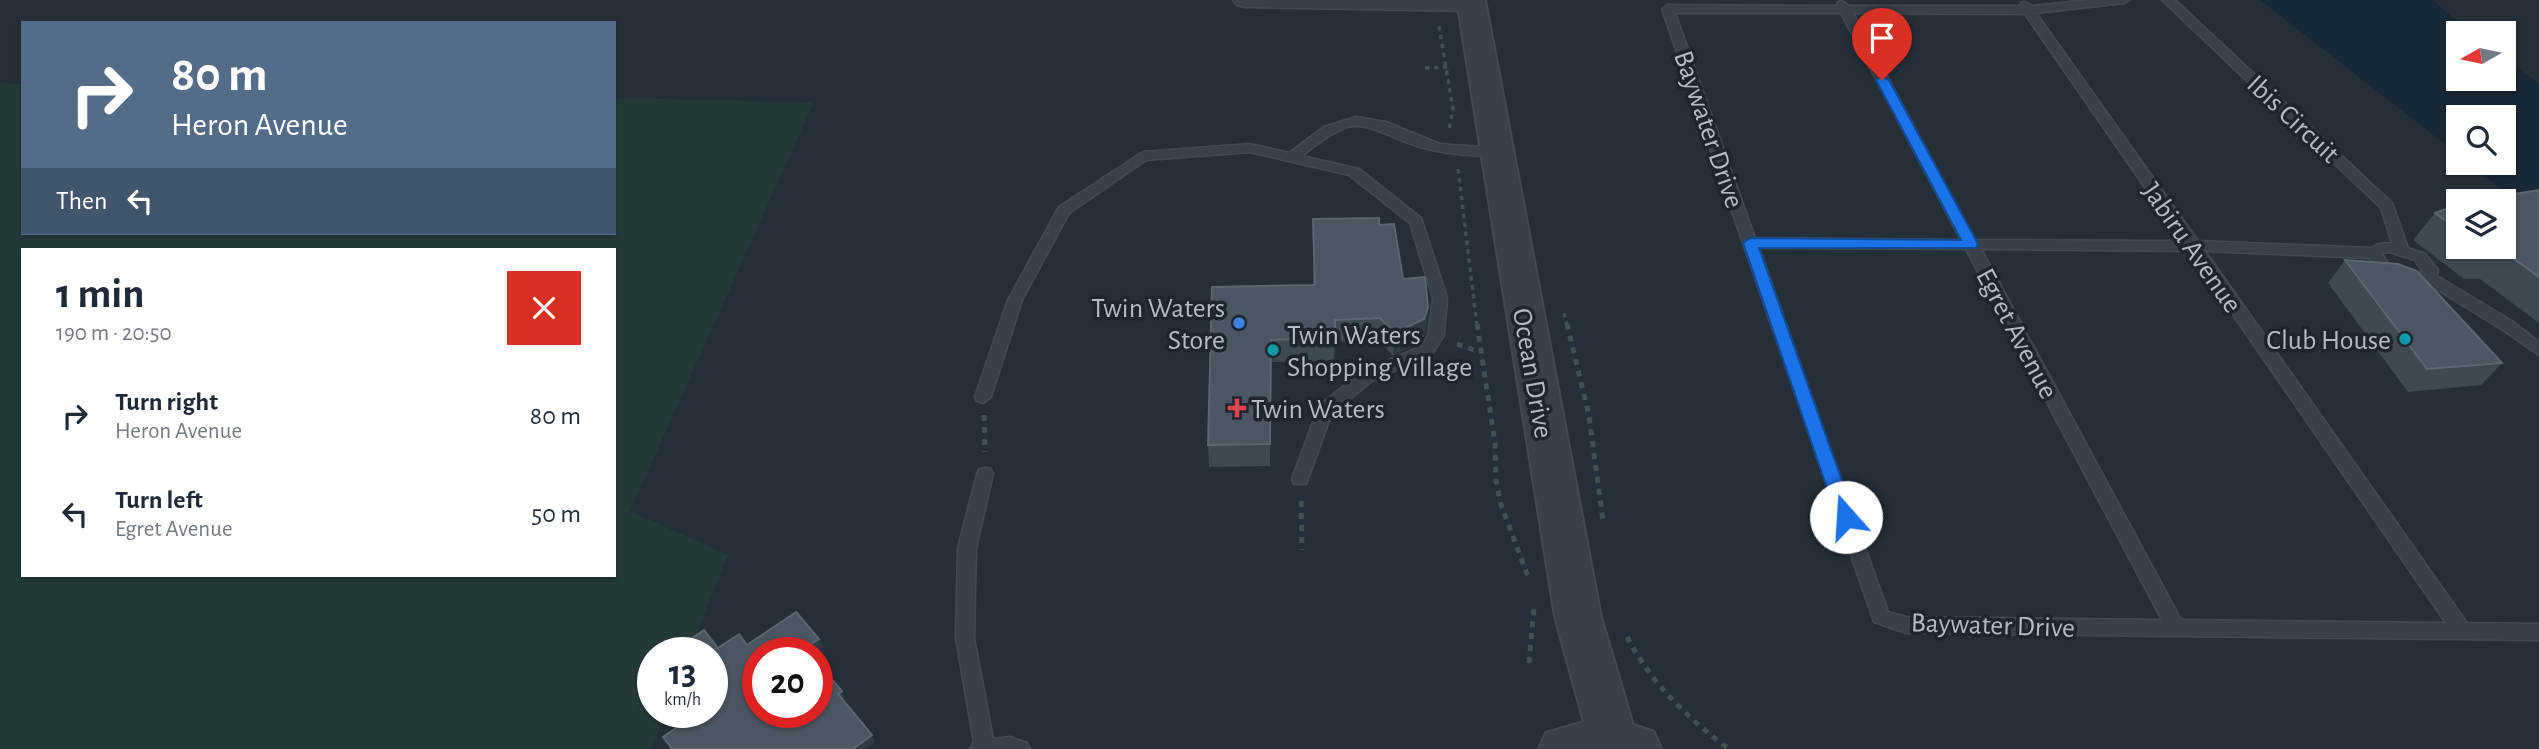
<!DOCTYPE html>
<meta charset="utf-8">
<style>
body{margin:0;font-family:"Alegreya Sans",sans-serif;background:#f6f6f7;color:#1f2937;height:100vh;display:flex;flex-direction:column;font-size:26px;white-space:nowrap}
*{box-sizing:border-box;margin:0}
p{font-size:23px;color:#747a83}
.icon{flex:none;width:38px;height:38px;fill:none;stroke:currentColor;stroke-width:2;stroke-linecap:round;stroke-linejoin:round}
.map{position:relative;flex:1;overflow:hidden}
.sheet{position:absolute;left:21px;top:248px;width:595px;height:329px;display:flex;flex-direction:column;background:#fff;border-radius:0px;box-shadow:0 2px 5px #0004}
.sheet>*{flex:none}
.banner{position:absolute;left:21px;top:21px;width:595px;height:214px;border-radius:0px;box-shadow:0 2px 5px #0004;background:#526c89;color:#fff;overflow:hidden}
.needle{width:46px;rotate:261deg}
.buttons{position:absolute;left:2446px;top:21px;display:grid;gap:14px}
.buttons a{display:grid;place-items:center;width:70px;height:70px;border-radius:0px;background:#fff;box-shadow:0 2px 5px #0004;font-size:35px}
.speed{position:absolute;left:637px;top:637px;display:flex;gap:14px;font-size:35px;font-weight:700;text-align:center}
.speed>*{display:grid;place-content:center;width:91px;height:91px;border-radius:50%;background:#fff;box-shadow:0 2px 5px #0004;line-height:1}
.speed small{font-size:18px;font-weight:400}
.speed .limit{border:10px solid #d22;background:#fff;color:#111}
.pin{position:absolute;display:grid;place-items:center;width:60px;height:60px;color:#fff;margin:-72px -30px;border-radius:50% 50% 50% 0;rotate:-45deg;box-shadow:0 0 7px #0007}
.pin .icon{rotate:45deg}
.me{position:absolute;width:77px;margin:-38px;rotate:341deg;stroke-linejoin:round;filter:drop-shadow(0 0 5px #0008)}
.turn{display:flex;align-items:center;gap:24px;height:147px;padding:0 35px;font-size:32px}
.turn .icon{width:91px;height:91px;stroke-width:2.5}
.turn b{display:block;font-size:49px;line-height:60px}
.then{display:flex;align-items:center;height:66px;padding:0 35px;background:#0003;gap:14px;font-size:26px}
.round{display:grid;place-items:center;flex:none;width:74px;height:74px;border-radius:0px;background:#f6f6f7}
.head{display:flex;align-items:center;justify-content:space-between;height:119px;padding:0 35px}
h1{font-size:42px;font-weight:700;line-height:52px}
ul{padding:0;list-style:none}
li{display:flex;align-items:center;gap:21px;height:98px;padding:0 35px}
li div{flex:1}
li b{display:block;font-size:26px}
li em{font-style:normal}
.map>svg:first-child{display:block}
.green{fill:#263939;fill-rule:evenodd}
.water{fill:#192835}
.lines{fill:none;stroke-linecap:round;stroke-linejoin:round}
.service-casing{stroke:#414a52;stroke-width:3}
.minor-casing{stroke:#414a52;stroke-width:3}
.tertiary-casing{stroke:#414a52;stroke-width:4}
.path-far1{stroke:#3f5251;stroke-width:3.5;stroke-dasharray:4.5 4.5;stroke-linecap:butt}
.path{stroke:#3f5251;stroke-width:5;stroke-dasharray:6 6;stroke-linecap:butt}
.service{fill:#384149;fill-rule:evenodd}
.minor{fill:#384149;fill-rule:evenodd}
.tertiary{fill:#384149;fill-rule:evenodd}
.wall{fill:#3d4a54}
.shaded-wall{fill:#2e3a44}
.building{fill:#4a5661;stroke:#5a6670;stroke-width:2}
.route{fill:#1a73e8;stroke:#114b97;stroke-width:2}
.shop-dot{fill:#3f7fe0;stroke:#1d262e;stroke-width:2.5}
.culture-dot{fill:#0f9aa8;stroke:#1d262e;stroke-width:2.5}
.health-dot{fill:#e0444e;stroke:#1d262e;stroke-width:2.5}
.labels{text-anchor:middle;stroke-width:7;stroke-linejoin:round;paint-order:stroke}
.street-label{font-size:28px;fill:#b3bcc5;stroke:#1d262e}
.poi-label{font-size:28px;fill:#b3bcc5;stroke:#1d262e;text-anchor:end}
</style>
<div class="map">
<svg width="2539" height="749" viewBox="0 0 2539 749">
<rect width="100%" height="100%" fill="#242f38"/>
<path class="green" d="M 0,83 L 23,84 L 23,233 L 614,233 L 614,98 L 814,102 L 630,511 L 728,555 L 689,653 L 653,653 L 653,712 L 666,712 L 651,749 L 0,749 ZM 23,250 L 614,250 L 614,576 L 23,576 Z"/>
<path class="water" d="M 2260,0 L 2433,0 L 2470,33 L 2459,33 L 2459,79 L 2504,79 L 2504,59 L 2539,83 L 2539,211 L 2509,195 L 2468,163 L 2504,163 L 2504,117 L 2459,117 L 2459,155 Z"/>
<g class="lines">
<g class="service-casing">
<path id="service" d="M 2090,0 L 2130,0 L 2124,3 L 2036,13 L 2198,241 L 2371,248 L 2378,244 L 2392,243 L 2381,208 L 2162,0 L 2175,0 L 2392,203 L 2408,248 L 2425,254 L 2438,270 L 2437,276 L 2513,322 L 2539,342 L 2539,355 L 2503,330 L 2425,282 L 2406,283 L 2384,275 L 2369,258 L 2205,251 L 2467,623 L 2539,624 L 2539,640 L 1906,633 L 1874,622 L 1662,9 L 1668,5 L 1837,6 L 1838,2 L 1842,1 L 1849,6 L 2020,6 L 2021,3 L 2025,2 L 2032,6 ZM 1675,13 L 1841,13 L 1961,240 L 1755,238 ZM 1853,13 L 2025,14 L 2182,241 L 1975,240 ZM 1759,248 L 1966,249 L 2162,620 L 1906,617 L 1888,612 ZM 1981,249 L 2189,251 L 2446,623 L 2181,620 ZM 2389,252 L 2415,260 L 2423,272 C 2407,276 2388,270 2382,253 Z
M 1356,117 L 1386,122 L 1440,144 L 1496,148 L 1503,152 L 1496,156 C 1470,156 1445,154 1420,147 C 1358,127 1361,108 1302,156 L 1359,169 L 1421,218 L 1447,298 L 1444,335 L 1432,354 L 1372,381 L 1332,413 L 1306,484 L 1294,484 L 1292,479 L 1319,406 L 1360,373 L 1422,346 L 1428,335 L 1433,298 L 1410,223 L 1349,175 L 1250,152 L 1146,160 L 1069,213 L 1022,300 L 991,397 L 983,403 L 977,401 L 975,397 L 1008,300 L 1059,207 L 1143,152 L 1250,144 L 1289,153 L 1324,127 Z
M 985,468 L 991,469 L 993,474 L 976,548 L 974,638 L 993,739 L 1010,737 L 1027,743 L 1030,749 L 970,749 L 974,742 L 956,638 L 958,548 L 977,474 L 979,469 Z"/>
</g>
<g class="minor-casing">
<path id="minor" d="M 1233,0 L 1480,0 L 1483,4 L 1479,9 L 1471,11 L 1245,7 L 1237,5 Z"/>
</g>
<g class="tertiary-casing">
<path id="tertiary" d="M 1457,0 L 1485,0 L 1601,617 L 1633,725 L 1654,732 L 1661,749 L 1539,749 L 1546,733 L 1584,722 L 1555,617 Z"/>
</g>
<path class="path-far1" d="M 1439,26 L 1453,109 L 1449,130
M 1425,68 L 1447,67
M 1458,169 L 1477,325
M 1564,313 L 1567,325"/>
<path class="path" d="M 1477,324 L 1495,443 L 1496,481 L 1501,505 L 1529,579
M 1567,324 L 1589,416 L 1603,521
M 1457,344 L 1480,352
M 984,415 L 985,452
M 1301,501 L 1302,550
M 1627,637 C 1652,684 1687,718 1729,749
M 1529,663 L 1534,608"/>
<use href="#service" class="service"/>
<use href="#minor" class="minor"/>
<use href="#tertiary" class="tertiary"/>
</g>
<path class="wall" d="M 2539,190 L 2539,323 L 2480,279 L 2464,279 L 2413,240 L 2435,213 L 2459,204 L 2459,247 L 2504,247 Z
M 1313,219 L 1379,225 L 1403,279 L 1428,307 L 1426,330 L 1421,342 L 1393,356 L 1379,340 L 1335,342 L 1334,361 L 1271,362 L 1270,466 L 1209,467 L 1208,445 L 1212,287 L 1313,285 Z
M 2345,260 L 2502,363 L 2481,385 L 2408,392 L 2328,283 Z"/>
<path class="shaded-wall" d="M 1428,307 L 1426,330 L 1421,342 L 1393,356 L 1395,333 Z
M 819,639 L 823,647 L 814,653 L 807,653 L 805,648 Z
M 842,691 L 845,699 L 841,702 L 838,694 Z
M 872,735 L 875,742 L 866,749 L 853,749 Z"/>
<path class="building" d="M 2539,190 L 2539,277 L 2503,251 L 2487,251 L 2481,247 L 2504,247 L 2504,201 L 2470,201 Z
M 2459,204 L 2459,230 L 2435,213 Z
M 1379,218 L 1379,225 L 1394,224 L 1403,279 L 1425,277 L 1428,307 L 1424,319 L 1395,333 L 1380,318 L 1335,320 L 1335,338 L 1271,340 L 1270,444 L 1208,445 L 1212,287 L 1315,285 L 1313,219 Z
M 2345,260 L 2398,264 L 2417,271 L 2502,363 L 2427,369 Z
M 796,612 L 819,639 L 805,648 L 809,653 L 758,653 L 758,712 L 817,712 L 817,662 L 842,691 L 838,694 L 872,735 L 853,749 L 672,749 L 663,737 L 689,719 L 684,712 L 712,712 L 712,653 L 670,653 L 704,630 L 718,648 L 739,634 L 747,645 Z"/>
<path class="route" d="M 1882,76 L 1889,80 L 1978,244 L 1976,248 L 1759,248 L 1855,517 L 1852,522 L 1840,522 L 1837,517 L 1743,243 L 1750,238 L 1961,240 L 1876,80 Z"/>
<circle class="shop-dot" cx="1239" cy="323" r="7"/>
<g class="culture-dot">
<circle cx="2405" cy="339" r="7"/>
<circle cx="1273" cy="350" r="7"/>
</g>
<path class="health-dot" d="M1233.5 397.5h7v7h7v7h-7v7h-7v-7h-7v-7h7z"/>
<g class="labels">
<g class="street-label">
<text transform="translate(2294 118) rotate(43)" y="10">Ibis Circuit</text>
<text transform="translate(1710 129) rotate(71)" y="10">Baywater Drive</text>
<text transform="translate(2193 247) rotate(55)" y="10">Jabiru Avenue</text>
<text transform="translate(2018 333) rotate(62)" y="10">Egret Avenue</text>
<text transform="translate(1534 373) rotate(80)" y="10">Ocean Drive</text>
<text transform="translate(1993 624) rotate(2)" y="10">Baywater Drive</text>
</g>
<g class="poi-label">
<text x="1225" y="317">Twin Waters<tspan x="1225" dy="32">Store</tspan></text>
<text x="1287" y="344" text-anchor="start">Twin Waters<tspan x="1287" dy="32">Shopping Village</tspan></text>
<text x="2391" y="349">Club House</text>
<text x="1251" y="418" text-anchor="start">Twin Waters</text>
</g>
</g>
</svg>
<div class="buttons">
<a><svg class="needle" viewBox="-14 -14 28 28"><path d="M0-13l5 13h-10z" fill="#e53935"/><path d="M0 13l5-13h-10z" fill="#747a83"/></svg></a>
<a><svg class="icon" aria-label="search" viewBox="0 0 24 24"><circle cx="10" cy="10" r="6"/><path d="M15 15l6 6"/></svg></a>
<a><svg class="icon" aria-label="layers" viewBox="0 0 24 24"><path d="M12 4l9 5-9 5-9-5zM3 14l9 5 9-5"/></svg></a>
</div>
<div class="speed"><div>13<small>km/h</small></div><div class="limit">20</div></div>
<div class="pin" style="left:1882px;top:80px;background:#d93025"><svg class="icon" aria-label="arrive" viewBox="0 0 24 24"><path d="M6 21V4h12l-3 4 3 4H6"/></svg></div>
<svg class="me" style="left:1846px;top:517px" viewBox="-20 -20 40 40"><circle r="19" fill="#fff"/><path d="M0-13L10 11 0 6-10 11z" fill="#1a73e8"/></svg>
<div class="banner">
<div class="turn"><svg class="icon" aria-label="right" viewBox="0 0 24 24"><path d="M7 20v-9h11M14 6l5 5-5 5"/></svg><div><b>80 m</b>Heron Avenue</div></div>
<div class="then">Then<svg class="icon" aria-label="left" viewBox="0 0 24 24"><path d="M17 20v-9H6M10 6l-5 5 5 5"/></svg></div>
</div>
<section class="sheet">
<div class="head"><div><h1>1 min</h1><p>190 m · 20:50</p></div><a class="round" style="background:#d93025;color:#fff"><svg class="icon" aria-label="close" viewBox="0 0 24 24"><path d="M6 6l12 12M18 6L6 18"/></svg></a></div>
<ul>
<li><svg class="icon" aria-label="right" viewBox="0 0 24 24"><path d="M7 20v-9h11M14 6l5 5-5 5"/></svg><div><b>Turn right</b><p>Heron Avenue</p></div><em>80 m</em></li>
<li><svg class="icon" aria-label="left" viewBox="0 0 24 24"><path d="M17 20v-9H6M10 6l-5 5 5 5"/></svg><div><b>Turn left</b><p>Egret Avenue</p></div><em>50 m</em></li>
</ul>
</section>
</div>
